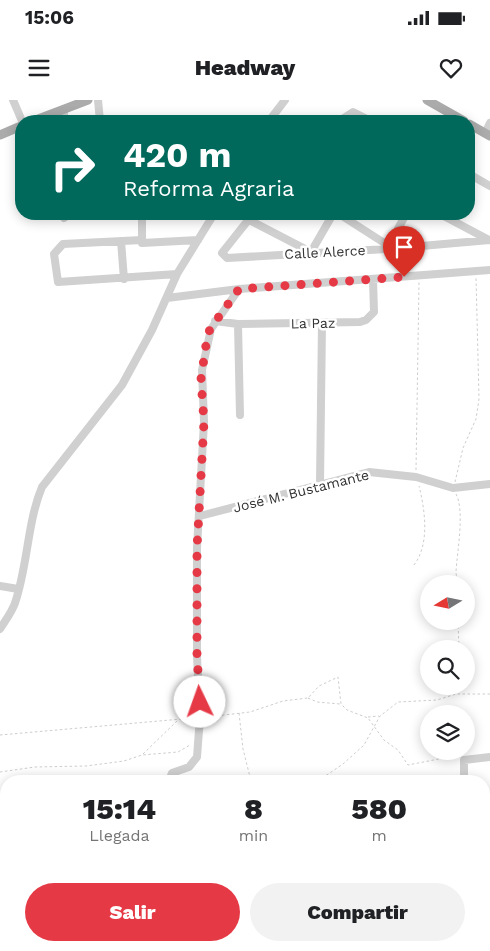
<!DOCTYPE html>
<html lang="es">
<meta charset="utf-8">
<style>
body{margin:0;font-family:"Work Sans",sans-serif;background:#f2f2f2;color:#202124;height:100vh;display:flex;flex-direction:column;font-size:19px;white-space:nowrap}
*{box-sizing:border-box;margin:0}
p{font-size:16px;color:#757577}
.icon{flex:none;width:28px;height:28px;fill:none;stroke:currentColor;stroke-width:2;stroke-linecap:round;stroke-linejoin:round}
.map{position:relative;flex:1;overflow:hidden}
.side{position:absolute;left:0px;top:675px;width:490px;height:176px;display:flex;flex-direction:column;background:#fff;border-radius:20px 20px 0 0;box-shadow:0 2px 12px #0003}
.side>*{flex:none}
.guide{position:absolute;left:15px;top:15px;width:460px;height:105px;border-radius:20px;box-shadow:0 2px 12px #0003;background:#00695c;color:#fff;overflow:hidden}
.needle{width:32px;rotate:260deg}
.fabs{position:absolute;left:420px;top:475px;display:grid;gap:10px}
.fabs a{display:grid;place-items:center;width:55px;height:55px;border-radius:50%;background:#fff;box-shadow:0 2px 12px #0003;font-size:25px}
.pin{position:absolute;display:grid;place-items:center;width:42px;height:42px;color:#fff;margin:-51px -21px;border-radius:50% 50% 50% 0;rotate:-45deg;box-shadow:0 0 5px #0007}
.pin .icon{rotate:45deg}
.me{position:absolute;width:55px;margin:-28px;rotate:357deg;stroke-linejoin:round;filter:drop-shadow(0 0 4px #0008)}
.turn{display:flex;align-items:center;gap:18px;height:105px;padding:0 25px;font-size:22px}
.turn .icon{width:65px;height:65px;stroke-width:2.5}
.turn b{display:block;font-size:35px;line-height:42px}
.eta{display:flex;justify-content:space-evenly;align-items:center;height:85px;text-align:center}
.eta b{font-size:30px;font-weight:800;line-height:35px}
.button{display:flex;gap:10px;margin-top:auto;padding:10px 25px}
.button a{flex:1;height:58px;border-radius:30px;background:#e63946;color:#fff;font-size:20px;font-weight:800;line-height:58px;text-align:center}
.button a+a{background:#f2f2f2;color:#202124}
.status{display:flex;justify-content:space-between;align-items:center;height:35px;padding:0 25px;background:#fff;direction:ltr}
.status svg{height:14px;fill:currentColor}
header{display:flex;justify-content:space-between;align-items:center;height:65px;padding:0 25px;background:#fff;font-size:22px;font-weight:800}
.map>svg:first-child{display:block}
.lines{fill:none;stroke-linecap:round;stroke-linejoin:round}
.path{stroke:#cdcdcd;stroke-width:1;stroke-dasharray:2.5 2.5;stroke-linecap:butt}
.minor{stroke:#d0d0d0;stroke-width:8}
.major{stroke:#ababab;stroke-width:9}
.route{stroke:#e63946;stroke-width:9;stroke-dasharray:0 16.2}
.labels{text-anchor:middle;stroke-width:5;stroke-linejoin:round;paint-order:stroke}
.street-label{font-size:14px;fill:#333;stroke:#fff}
</style>
<div class="status"><b>15:06</b><svg viewBox="0 0 49 12"><path d="M0 12V9h3v3zM5 12V6h3v6zM10 12V3h3v9zM15 12V0h3v12zM26 1h20v11H26zM47 4h2v5h-2z"/></svg></div>
<header><svg class="icon" aria-label="menu" viewBox="0 0 24 24"><path d="M4 6h16M4 12h16M4 18h16"/></svg>Headway<svg class="icon" aria-label="heart" viewBox="0 0 24 24"><path d="M12 20l-8-8c-3-5 5-10 8-4 3-6 11-1 8 4z"/></svg></header>
<div class="map">
<svg width="490" height="851" viewBox="0 0 490 851">
<rect width="100%" height="100%" fill="#fff"/>
<g class="lines">
<path class="path" d="M 416,370 L 419,182
M 455,382 L 463,348 L 476,319 L 479,299 L 476,177
M 456,394 C 465,411 457,452 456,472 C 456,476 458,480 458,484
M 414,465 C 430,444 425,410 419,386
M 458,521 L 459,549
M 456,593 L 457,586
M 308,598 L 317,602 L 340,604
M 239,613 L 243,649 L 251,681
M 207,617 L 250,612 L 283,601 L 308,598 L 319,586 L 338,577 L 341,604 L 347,610 L 368,618 L 384,640 L 398,650 L 408,665 L 449,657 L 456,658
M 368,617 L 379,616
M 0,635 L 193,618
M 143,654 L 178,620
M 0,672 L 35,667 L 86,666 L 124,661 L 142,655 L 178,652 L 190,645
M 318,681 L 343,664 L 364,645 L 380,616 L 398,602 L 437,600 L 456,594 L 490,594"/>
<path class="minor" d="M 13,0 L 22,21
M 98,0 L 100,21
M 64,9 L 64,21
M 269,21 L 285,0
M 339,21 L 353,12 L 371,21
M 485,33 L 490,23
M 469,74 L 490,86
M 142,114 L 142,140
M 253,114 L 222,153 L 227,158 L 387,149 L 490,140
M 339,114 L 389,146
M 440,114 L 489,140
M 64,118 L 70,114
M 249,120 L 311,152 L 333,114
M 121,141 L 124,179
M 387,149 L 406,114
M 177,174 L 58,182 L 54,154 L 63,144 L 142,140 L 142,143 L 198,140
M 167,198 L 239,189 L 490,170
M 215,221 L 238,224 L 360,222 L 366,220 L 374,212 L 373,179
M 238,224 L 240,315
M 320,383 L 322,223
M 200,416 L 369,372 L 416,377 L 453,388 L 490,384
M 0,486 L 18,489
M 0,529 C 5,521 12,512 15,503 C 28,465 27,423 42,387 L 122,285 L 152,230 L 177,174 L 214,114
M 169,681 L 172,673 L 189,667 L 197,657 L 200,617 L 197,556 L 197,448 L 204,322 L 202,270 L 211,229 L 239,189
M 464,681 L 464,660 L 490,657
M 484,706 L 490,706
M 484,730 L 490,723
M 484,752 L 486,851
M 0,763 L 6,765
M 0,813 L 6,814
M 71,845 L 71,851
M 20,851 L 21,845
M 142,851 L 142,845
M 255,851 L 257,845
M 339,851 L 340,845
M 407,851 L 408,845"/>
<path class="major" d="M 427,0 L 464,21
M 33,21 L 88,0
M 469,24 L 490,36
M 0,35 L 21,26"/>
</g>
<g class="lines">
<path class="route" d="M 200,602 L 197,556 L 197,448 L 204,322 L 201,279 L 207,238 L 210,229 L 239,189 L 404,177"/>
</g>
<g class="labels">
<g class="street-label">
<text transform="translate(325 152) rotate(-3)" y="5">Calle Alerce</text>
<text transform="translate(313 223) rotate(-1)" y="5">La Paz</text>
<text transform="translate(301 391) rotate(-14)" y="5">José M. Bustamante</text>
</g>
</g>
</svg>
<div class="fabs">
<a><svg class="needle" viewBox="-14 -14 28 28"><path d="M0-13l5 13h-10z" fill="#e53935"/><path d="M0 13l5-13h-10z" fill="#757577"/></svg></a>
<a><svg class="icon" aria-label="search" viewBox="0 0 24 24"><circle cx="10" cy="10" r="6"/><path d="M15 15l6 6"/></svg></a>
<a><svg class="icon" aria-label="layers" viewBox="0 0 24 24"><path d="M12 4l9 5-9 5-9-5zM3 14l9 5 9-5"/></svg></a>
</div>
<div class="pin" style="left:404px;top:177px;background:#d93025"><svg class="icon" aria-label="arrive" viewBox="0 0 24 24"><path d="M6 21V4h12l-3 4 3 4H6"/></svg></div>
<svg class="me" style="left:200px;top:602px" viewBox="-20 -20 40 40"><circle r="19" fill="#fff"/><path d="M0-13L10 11 0 6-10 11z" fill="#e63946"/></svg>
<div class="guide">
<div class="turn"><svg class="icon" aria-label="right" viewBox="0 0 24 24"><path d="M7 20v-9h11M14 6l5 5-5 5"/></svg><div><b>420 m</b>Reforma Agraria</div></div>
</div>
<section class="side">
<div class="eta">
<div><b>15:14</b><p>Llegada</p></div>
<div><b>8</b><p>min</p></div>
<div><b>580</b><p>m</p></div>
</div>
<div class="button"><a>Salir</a><a>Compartir</a></div>
</section>
</div>
